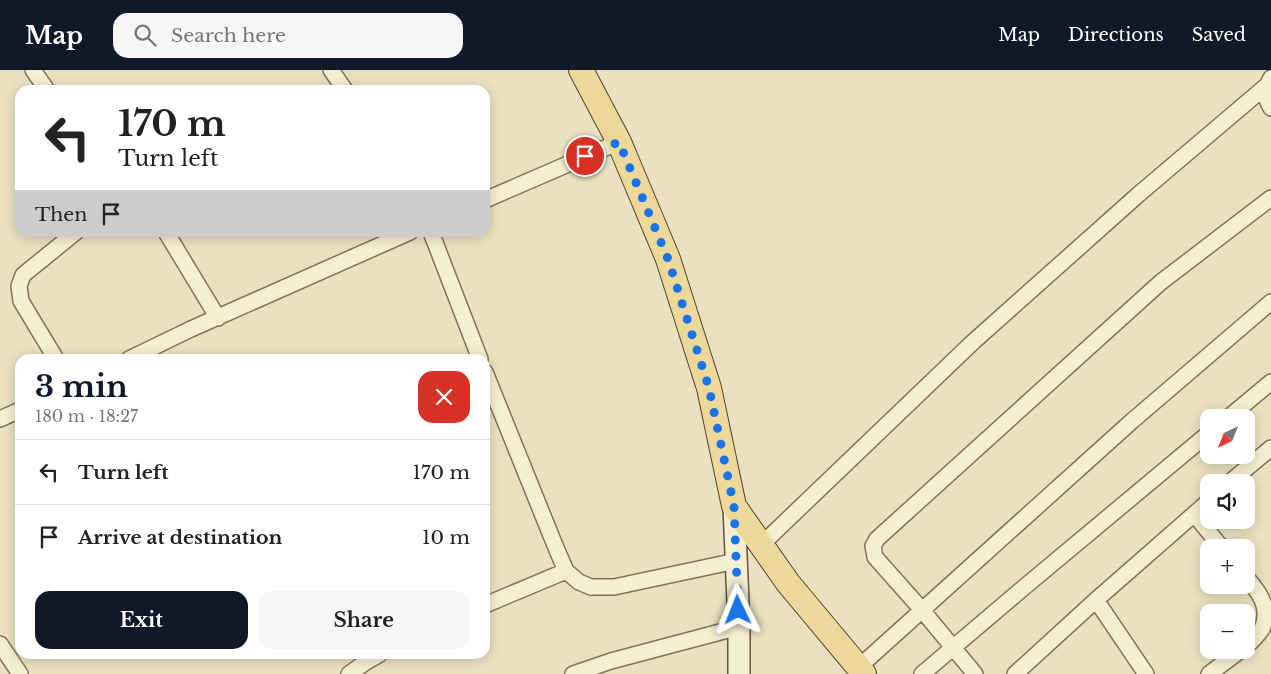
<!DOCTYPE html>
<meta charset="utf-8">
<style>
body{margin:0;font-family:"Libre Baskerville",serif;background:#f6f6f6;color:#222;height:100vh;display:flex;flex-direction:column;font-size:19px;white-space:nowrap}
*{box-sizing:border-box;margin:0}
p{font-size:16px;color:#767676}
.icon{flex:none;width:28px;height:28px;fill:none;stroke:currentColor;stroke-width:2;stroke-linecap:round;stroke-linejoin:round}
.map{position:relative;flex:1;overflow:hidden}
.panel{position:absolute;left:15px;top:284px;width:475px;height:305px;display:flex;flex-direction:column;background:#fff;border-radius:15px;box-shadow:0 2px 12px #0003}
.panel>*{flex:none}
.guide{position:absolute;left:15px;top:15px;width:475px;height:152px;border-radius:15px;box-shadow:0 2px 12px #0003;background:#fff;color:#222;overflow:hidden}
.needle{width:32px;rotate:223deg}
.controls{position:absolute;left:1200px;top:339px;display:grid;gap:10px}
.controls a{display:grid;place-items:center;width:55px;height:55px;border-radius:10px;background:#fff;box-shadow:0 2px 12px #0003;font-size:25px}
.pin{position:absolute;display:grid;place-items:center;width:42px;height:42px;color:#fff;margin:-21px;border:2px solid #fff;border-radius:50%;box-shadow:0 1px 5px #0007}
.me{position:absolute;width:55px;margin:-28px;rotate:358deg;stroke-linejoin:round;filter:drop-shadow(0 0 4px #0008)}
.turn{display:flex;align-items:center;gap:18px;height:105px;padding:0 20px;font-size:22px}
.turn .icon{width:65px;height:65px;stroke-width:2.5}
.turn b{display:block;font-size:35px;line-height:42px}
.then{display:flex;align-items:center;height:48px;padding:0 20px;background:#0003;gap:10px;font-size:19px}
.round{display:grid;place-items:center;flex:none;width:52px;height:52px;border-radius:15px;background:#f6f6f6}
.headline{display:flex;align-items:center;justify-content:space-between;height:85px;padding:0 20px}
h1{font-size:30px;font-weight:700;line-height:38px;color:#111827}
.primary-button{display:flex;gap:10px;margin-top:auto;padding:10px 20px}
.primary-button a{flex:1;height:58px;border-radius:15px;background:#111827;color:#fff;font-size:20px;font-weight:700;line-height:58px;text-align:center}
.primary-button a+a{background:#f6f6f6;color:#222}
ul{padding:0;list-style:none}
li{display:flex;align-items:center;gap:15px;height:65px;padding:0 20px;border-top:1px solid #e0e0e0}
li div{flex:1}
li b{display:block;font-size:19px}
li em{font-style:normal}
header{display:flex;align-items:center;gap:30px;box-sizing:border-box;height:70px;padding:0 25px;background:#111827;color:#fff}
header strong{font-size:24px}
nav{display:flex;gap:28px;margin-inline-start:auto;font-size:18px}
.search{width:350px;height:45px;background:#f6f6f6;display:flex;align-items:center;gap:12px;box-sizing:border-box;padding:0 18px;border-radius:15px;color:#767676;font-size:19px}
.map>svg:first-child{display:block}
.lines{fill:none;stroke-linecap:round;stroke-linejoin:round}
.minor-casing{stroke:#827259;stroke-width:18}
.secondary-casing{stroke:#64533c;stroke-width:24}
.primary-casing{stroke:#50402d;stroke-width:26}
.minor{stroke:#f6eed2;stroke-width:15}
.secondary{stroke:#f6eed2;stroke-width:21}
.primary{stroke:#ecd899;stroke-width:24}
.route{stroke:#1a73e8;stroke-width:9;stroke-dasharray:0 16.2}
</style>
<header>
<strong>Map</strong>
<div class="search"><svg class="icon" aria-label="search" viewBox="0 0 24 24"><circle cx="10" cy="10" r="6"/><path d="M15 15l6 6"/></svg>Search here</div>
<nav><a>Map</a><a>Directions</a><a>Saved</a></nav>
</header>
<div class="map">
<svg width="1271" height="604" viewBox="0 0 1271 604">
<rect width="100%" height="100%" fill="#eae1c0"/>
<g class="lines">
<g class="minor-casing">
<path id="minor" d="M 33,0 L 47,20
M 331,0 L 345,20
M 1271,8 C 1264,20 1264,26 1271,38
M 485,130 L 619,72
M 166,162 L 218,248
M 431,162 L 480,289
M 56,289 L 21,231 L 19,216 L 23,205 L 76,162
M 129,289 L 191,259 L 410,162
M 485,302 L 554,473 L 566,501 L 579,512 L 591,517 L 614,517 L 736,491
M 1228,348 L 1271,312
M 0,349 L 20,340
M 1230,412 L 1271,378
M 1194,444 L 1222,478
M 761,475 L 973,272 L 1139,124 L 1265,17
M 1246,507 C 1260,523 1271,538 1262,559 C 1257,566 1253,571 1246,576
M 1096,530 L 1146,604
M 485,535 L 566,501
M 0,574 L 20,604
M 859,597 L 1132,351 L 1271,232
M 349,604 L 366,592 L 380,584
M 573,604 L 611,591 L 739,557
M 922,604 L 1022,519 L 1209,363
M 975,604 L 922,540 L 875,487 L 873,476 L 877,469 L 1161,212 L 1271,128
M 1015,604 L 1096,530 L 1209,431
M 1209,604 L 1241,580"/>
</g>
<g class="secondary-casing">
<path id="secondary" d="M 734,436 L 739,557 L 739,604"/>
</g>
<g class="primary-casing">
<path id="primary" d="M 581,0 L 619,72 L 668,189 L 709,318 L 734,436 L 788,513 L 864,604"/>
</g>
<use href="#minor" class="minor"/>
<use href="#secondary" class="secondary"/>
<use href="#primary" class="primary"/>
</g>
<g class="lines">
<path class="route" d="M 585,86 L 619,72 L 668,189 L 709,318 L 734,436 L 738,540"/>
</g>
</svg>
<div class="controls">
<a><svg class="needle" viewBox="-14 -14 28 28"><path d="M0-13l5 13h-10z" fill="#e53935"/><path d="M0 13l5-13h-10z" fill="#767676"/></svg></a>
<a><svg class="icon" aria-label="sound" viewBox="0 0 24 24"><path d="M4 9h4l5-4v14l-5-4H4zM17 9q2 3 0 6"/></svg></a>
<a>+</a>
<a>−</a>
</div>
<div class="pin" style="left:585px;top:86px;background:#d93025"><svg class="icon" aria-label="arrive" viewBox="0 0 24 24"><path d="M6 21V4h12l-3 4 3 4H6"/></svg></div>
<svg class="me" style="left:738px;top:540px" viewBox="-20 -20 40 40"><path d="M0-17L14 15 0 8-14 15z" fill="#1a73e8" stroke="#fff" stroke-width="4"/></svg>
<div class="guide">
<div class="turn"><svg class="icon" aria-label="left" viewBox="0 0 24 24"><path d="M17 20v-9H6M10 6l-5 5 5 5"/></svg><div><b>170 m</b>Turn left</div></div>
<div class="then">Then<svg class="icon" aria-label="arrive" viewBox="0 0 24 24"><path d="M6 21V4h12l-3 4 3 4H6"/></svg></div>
</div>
<section class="panel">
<div class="headline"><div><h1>3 min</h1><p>180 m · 18:27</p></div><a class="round" style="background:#d93025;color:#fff"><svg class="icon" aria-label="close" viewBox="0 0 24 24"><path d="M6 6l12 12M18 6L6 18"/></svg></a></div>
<ul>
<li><svg class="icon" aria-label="left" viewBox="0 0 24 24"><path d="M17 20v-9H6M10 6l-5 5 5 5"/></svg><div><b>Turn left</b></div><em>170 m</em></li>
<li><svg class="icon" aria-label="arrive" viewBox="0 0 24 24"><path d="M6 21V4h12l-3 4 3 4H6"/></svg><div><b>Arrive at destination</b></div><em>10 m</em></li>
</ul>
<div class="primary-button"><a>Exit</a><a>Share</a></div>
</section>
</div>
